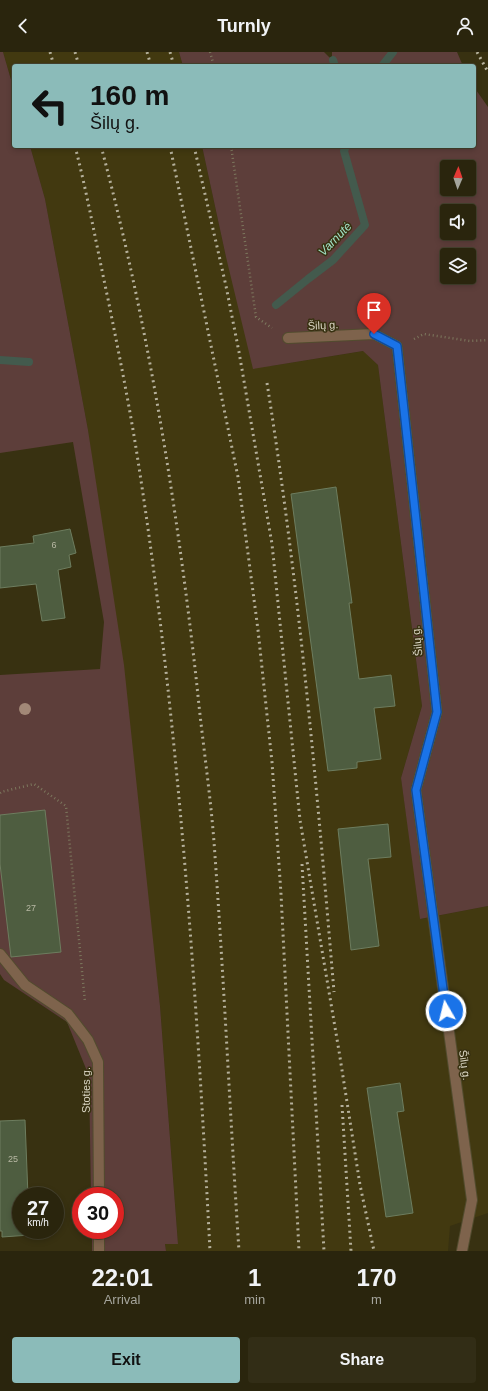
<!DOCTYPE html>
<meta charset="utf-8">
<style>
body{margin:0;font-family:Helvetica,sans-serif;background:#322d16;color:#f1f3f6;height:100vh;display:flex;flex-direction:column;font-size:15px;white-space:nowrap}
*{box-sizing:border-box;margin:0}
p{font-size:13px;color:#a5a59d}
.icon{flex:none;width:22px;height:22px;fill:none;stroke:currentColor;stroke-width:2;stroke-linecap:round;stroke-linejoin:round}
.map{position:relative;height:1199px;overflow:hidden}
.drawer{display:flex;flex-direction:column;background:#2a250d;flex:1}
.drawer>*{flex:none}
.top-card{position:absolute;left:12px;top:12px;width:464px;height:84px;border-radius:4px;box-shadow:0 2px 6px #0003,0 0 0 1px #46422e;background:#8bbbb9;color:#111;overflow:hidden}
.needle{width:26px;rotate:2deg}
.buttons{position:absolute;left:440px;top:108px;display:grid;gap:8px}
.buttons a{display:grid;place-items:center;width:36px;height:36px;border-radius:4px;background:#2a250d;box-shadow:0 2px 6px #0003,0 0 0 1px #46422e;font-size:20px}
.speed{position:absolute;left:12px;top:1135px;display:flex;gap:8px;font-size:20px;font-weight:700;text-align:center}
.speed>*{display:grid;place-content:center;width:52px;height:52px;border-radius:50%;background:#2a250d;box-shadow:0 2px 6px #0003,0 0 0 1px #46422e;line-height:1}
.speed small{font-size:10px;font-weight:400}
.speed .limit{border:6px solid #d22;background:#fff;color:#111}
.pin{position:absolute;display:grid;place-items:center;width:34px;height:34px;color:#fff;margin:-41px -17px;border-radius:50% 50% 50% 0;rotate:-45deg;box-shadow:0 0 4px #0007}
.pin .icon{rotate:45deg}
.me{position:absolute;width:44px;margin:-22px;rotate:352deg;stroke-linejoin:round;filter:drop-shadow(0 0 3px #0008)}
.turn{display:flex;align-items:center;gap:14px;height:84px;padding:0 12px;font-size:18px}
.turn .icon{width:52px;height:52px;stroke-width:2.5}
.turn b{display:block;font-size:28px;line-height:34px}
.eta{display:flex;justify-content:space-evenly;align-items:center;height:68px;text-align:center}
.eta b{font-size:24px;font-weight:800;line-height:28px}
.action{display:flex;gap:8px;margin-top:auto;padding:8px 12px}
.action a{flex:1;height:46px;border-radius:4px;background:#8bbbb9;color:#111;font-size:16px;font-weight:800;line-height:46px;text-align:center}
.action a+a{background:#322d16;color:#f1f3f6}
header{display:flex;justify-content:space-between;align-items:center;height:52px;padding:0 12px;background:#2a250d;font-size:18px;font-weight:800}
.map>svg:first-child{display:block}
.built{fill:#423910}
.green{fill:#5d3e3a;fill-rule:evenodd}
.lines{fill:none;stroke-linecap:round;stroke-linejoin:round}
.stream{stroke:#435a4d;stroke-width:8}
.building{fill:#4e5d40;stroke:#6d7d5f}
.minor-casing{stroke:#524c2e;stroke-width:12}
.path{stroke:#7d785e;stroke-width:2.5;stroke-dasharray:1 3;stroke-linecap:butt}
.minor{stroke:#7e634c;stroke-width:10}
.rail{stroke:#b5b09b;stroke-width:3;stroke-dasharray:2 4;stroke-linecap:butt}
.tree{fill:#a28877}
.route-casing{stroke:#114b97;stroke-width:10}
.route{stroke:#1a73e8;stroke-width:7}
.labels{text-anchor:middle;stroke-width:3;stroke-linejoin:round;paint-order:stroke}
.number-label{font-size:9px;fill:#b8b8a4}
.street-label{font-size:11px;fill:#dbd7c5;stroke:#383111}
.water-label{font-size:12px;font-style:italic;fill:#a2e3c7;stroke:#383111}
</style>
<header><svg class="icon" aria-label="back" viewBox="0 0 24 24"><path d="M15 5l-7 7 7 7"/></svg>Turnly<svg class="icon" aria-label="person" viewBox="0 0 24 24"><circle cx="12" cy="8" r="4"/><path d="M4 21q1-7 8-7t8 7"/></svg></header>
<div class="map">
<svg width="488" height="1199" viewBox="0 0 488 1199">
<rect width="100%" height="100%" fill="#383111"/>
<path class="built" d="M 3,0 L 179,0 L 183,14 L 14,14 L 14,38 Z
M 30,94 L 202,94 L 226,205 L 271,314 L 364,299 L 378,313 L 422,654 L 401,726 L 421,867 L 488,854 L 488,1161 L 450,1174 L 448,1199 L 166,1199 L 165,1192 L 178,1191 L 160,954 L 88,378 L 45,147 Z"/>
<path class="green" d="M 0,0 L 3,0 L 14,38 L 14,94 L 30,94 L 45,147 L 88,378 L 124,613 L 160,954 L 178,1192 L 165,1192 L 166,1199 L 92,1199 L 92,1178 L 115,1178 L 115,1144 L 91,1144 L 89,1024 L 67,970 L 4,928 L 0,922 L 0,623 L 100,617 L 104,570 L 73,390 L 0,401 Z
M 179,0 L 324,0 L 332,8 L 332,0 L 457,0 L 463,14 L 183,14 Z
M 474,35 L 488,55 L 488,854 L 420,867 L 401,726 L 422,654 L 378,313 L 363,299 L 253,317 L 226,205 L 202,94 L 474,94 ZM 447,115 L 469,115 L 469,137 L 447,137 ZM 447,159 L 469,159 L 469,181 L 447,181 ZM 447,203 L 469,203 L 469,225 L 447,225 Z"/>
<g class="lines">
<path class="stream" d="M 333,8 L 335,14
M 382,14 L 393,0
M 276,253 L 308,227 L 333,208 L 365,173 L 344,99 L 346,94
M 0,308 L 29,310"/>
</g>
<path class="building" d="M 336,435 L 352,551 L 349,551 L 359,627 L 391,623 L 395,654 L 374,656 L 381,707 L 357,710 L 357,716 L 328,719 L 291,442 Z
M 70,477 L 76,501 L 69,503 L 71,515 L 58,518 L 65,566 L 42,569 L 36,532 L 0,536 L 0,495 L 34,491 L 33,484 Z
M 45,758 L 61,900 L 11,905 L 0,812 L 0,763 Z
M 388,772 L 391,805 L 368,807 L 379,894 L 351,898 L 338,777 Z
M 400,1031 L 404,1059 L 397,1060 L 413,1161 L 386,1165 L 367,1036 Z
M 25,1068 L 28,1144 L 21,1144 L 21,1178 L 30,1178 L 30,1183 L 2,1185 L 2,1179 L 0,1179 L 0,1069 Z"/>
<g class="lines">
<g class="minor-casing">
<path id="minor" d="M 288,286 L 374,282 L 397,294 L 437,660 L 416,738 L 472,1148 L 462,1199
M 0,902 L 25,933 L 68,962 L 88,988 L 98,1010 L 99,1144
M 99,1178 L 99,1199"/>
</g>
<path class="path" d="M 210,0 L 214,14
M 231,94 L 256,265 L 272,276
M 414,287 L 424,282 L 470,289 L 488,288
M 0,741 L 1,740 L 34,732 L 66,754 L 85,950"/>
<use href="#minor" class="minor"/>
<path class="rail" d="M 50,0 L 54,14
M 75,0 L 79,14
M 147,0 L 151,14
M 170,0 L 174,14
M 477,0 L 488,20
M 75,94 C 88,145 97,196 108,247 C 118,297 128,346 136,396 C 178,662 196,931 210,1199
M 101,94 C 148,271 177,453 197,634 C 202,686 210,738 214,790 C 224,927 230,1063 239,1199
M 170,94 L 238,425 L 258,578 L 272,710 L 281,842 L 299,1199
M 194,94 L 226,234 L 239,300 L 272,492 L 300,768 L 339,999 L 360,1133 L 374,1199
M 267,331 C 299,533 317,736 334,940
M 302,812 L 324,1199
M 342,1053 L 351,1199"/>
</g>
<circle class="tree" cx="25" cy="657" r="6"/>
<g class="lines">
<g class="route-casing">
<path id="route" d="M 374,282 L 397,294 L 437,660 L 416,738 L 446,959"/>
</g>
<use href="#route" class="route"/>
</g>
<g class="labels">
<g class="number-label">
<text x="54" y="496">6</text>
<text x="31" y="859">27</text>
<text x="13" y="1110">25</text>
</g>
<g class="street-label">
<text transform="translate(323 273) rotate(-3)" y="4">Šilų g.</text>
<text transform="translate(417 589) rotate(-96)" y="4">Šilų g.</text>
<text transform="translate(465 1013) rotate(82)" y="4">Šilų g.</text>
<text transform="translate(86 1038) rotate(-90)" y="4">Stoties g.</text>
</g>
<g class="water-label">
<text transform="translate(335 187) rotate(-46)" y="4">Varnutė</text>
</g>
</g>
</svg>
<div class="buttons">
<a><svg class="needle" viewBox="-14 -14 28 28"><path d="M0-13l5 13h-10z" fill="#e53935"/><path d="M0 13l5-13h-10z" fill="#a5a59d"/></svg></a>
<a><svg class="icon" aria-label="sound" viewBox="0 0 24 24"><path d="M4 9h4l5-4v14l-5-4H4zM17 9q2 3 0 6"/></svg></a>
<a><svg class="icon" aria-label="layers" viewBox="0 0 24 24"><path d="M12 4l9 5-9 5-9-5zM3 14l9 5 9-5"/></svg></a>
</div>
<div class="speed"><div>27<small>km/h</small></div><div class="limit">30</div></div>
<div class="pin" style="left:374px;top:282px;background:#d93025"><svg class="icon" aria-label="arrive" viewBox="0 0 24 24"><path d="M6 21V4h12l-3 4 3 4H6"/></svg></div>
<svg class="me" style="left:446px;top:959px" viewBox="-20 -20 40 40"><circle r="17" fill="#1a73e8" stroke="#fff" stroke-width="3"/><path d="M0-11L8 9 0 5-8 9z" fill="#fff"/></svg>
<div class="top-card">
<div class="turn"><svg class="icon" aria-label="left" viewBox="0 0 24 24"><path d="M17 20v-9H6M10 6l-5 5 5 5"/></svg><div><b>160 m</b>Šilų g.</div></div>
</div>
</div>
<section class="drawer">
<div class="eta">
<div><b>22:01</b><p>Arrival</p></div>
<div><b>1</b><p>min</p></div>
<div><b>170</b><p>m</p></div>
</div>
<div class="action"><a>Exit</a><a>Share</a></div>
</section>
